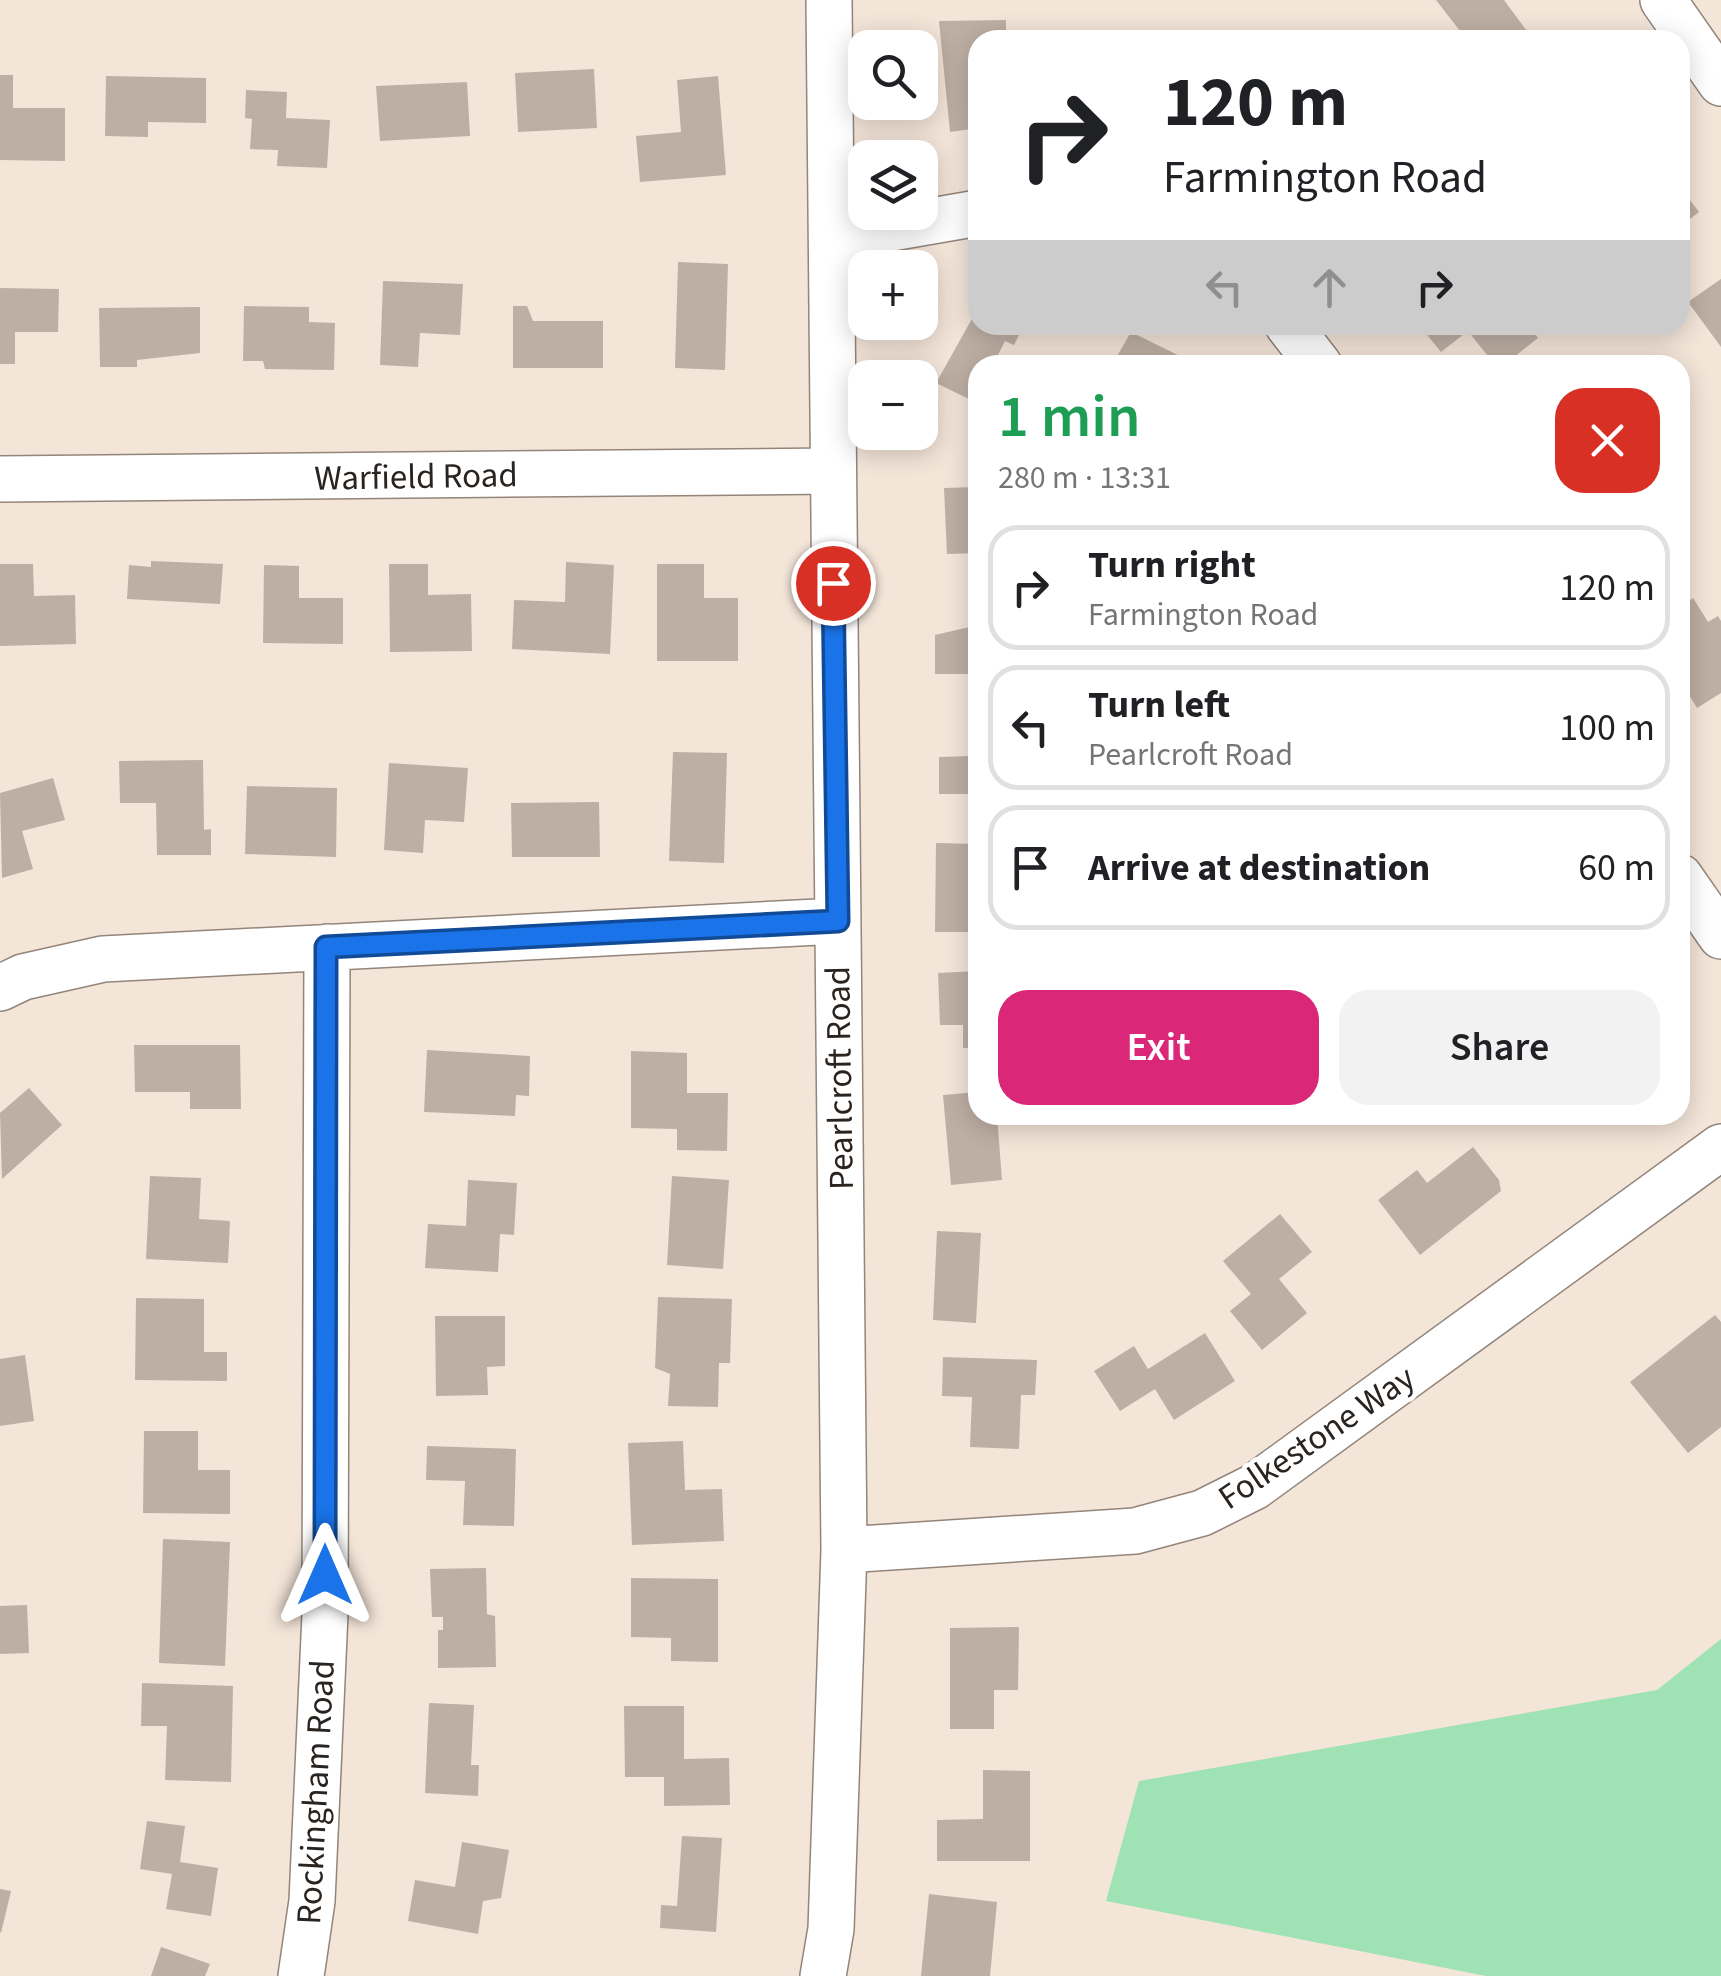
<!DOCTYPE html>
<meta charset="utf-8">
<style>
body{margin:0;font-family:"Source Sans 3",sans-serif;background:#f2f2f2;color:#202124;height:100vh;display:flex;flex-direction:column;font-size:38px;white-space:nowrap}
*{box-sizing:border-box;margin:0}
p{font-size:32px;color:#757577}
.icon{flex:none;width:55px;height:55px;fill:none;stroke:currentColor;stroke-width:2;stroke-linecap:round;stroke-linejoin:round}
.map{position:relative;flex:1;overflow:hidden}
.details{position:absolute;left:968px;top:355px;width:722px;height:770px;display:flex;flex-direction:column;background:#fff;border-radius:30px;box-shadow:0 5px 25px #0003}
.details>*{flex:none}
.hud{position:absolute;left:968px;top:30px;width:722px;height:305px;border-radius:30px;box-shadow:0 5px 25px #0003;background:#fff;color:#202124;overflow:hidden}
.fabs{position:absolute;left:848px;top:30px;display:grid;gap:20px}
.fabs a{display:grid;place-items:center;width:90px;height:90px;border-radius:20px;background:#fff;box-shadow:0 5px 25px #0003;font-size:50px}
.pin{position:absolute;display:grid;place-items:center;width:85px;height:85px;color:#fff;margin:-42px;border:5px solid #fff;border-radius:50%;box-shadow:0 2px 10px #0007}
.me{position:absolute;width:110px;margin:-55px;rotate:0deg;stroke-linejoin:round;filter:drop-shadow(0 0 8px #0008)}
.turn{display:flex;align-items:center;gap:35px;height:210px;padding:0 30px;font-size:45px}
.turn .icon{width:130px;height:130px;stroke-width:2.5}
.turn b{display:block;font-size:70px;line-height:85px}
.lanes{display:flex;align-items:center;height:95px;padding:0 30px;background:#0003;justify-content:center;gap:50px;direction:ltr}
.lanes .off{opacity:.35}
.round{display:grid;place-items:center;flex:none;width:105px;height:105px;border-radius:30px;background:#f2f2f2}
.headline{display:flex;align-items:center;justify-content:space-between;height:170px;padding:0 30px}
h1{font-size:60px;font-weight:600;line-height:75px;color:#1e9e55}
.action{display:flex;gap:20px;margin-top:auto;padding:20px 30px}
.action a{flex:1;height:115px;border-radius:30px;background:#db2777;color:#fff;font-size:40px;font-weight:600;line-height:115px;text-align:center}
.action a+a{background:#f2f2f2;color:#202124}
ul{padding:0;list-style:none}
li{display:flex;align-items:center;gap:30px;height:125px;margin:0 20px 15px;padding:0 10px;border:5px solid #e0e0e0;border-radius:30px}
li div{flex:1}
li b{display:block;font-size:38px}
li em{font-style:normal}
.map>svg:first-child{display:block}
.green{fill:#9fe2b4}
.building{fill:#beafa4}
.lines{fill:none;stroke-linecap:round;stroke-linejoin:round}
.minor-casing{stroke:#93857a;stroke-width:48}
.minor{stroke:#fff;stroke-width:45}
.route-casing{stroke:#114b97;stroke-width:25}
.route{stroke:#1a73e8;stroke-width:18}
.labels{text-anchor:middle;stroke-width:9;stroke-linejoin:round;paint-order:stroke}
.street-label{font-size:35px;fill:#2a2420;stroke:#fff}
</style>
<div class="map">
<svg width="1721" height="1976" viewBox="0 0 1721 1976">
<rect width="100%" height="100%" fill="#f4e5d9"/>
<path class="green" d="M 1721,1639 L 1721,1976 L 1486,1976 L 1106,1901 L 1139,1781 L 1657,1690 Z"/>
<path class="building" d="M 1436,0 L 1504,0 L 1527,31 L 1515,40 L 1467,40 Z
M 1006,20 L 1006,40 L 978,40 L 978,128 L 950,132 L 939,21 Z
M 594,69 L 597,128 L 518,132 L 515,73 Z
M 0,75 L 13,75 L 13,108 L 65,108 L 65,161 L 0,160 Z
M 106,76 L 206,78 L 206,123 L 148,122 L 148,137 L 105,136 Z
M 718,76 L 726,175 L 640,182 L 636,136 L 681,132 L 677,80 Z
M 467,82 L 470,136 L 380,141 L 376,86 Z
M 246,90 L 287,92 L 286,118 L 330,120 L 327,168 L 277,166 L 278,150 L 250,149 L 252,119 L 245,118 Z
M 1680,187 L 1699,212 L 1680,227 Z
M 678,262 L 728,264 L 725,370 L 675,368 Z
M 1721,279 L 1721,347 L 1688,302 Z
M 383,281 L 463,284 L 460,335 L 420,333 L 418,367 L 380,365 Z
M 0,288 L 59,289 L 58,332 L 15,332 L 15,364 L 0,364 Z
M 244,306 L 309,307 L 309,322 L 335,323 L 334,370 L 265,369 L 263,361 L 243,361 Z
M 513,306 L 527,306 L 533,321 L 603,321 L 603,368 L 513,368 Z
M 200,307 L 200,353 L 137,360 L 137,367 L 100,367 L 99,308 Z
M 978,308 L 978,325 L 1024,325 L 1014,345 L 1005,341 L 993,365 L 978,365 L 975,402 L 936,383 Z
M 1419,325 L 1528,325 L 1538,338 L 1504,365 L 1495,365 L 1468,331 L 1441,352 Z
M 1131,332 L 1198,365 L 1112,365 Z
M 978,487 L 978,553 L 947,554 L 944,488 Z
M 151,561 L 223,564 L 220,604 L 127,599 L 129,565 L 151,567 Z
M 566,562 L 614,565 L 610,654 L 512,649 L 514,600 L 565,602 Z
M 0,564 L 33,564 L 34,596 L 75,595 L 76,644 L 0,646 Z
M 389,564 L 428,564 L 428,595 L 471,594 L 472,651 L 390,652 Z
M 657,564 L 704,564 L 704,598 L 738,598 L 738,661 L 657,661 Z
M 264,565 L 299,566 L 299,598 L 343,598 L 343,644 L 263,643 Z
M 1693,598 L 1708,622 L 1718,616 L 1721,621 L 1721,693 L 1697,708 L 1686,690 L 1680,694 L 1680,607 Z
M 978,625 L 978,674 L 935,674 L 935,635 Z
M 970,712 L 978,712 L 978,794 L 939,794 L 939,757 L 970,756 Z
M 673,752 L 727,753 L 724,863 L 669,861 Z
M 203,760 L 204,830 L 211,829 L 211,855 L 157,855 L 156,803 L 120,803 L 119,761 Z
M 389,763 L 468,768 L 464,822 L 425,820 L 423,853 L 384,850 Z
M 53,778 L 65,820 L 22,831 L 33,869 L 2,878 L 0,793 Z
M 247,786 L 337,788 L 336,857 L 245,854 Z
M 599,802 L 600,857 L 512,857 L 511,803 Z
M 936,843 L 978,844 L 978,932 L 935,932 Z
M 978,971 L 978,1048 L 963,1048 L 963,1025 L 940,1025 L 938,973 Z
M 134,1045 L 240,1045 L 241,1109 L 190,1109 L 190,1092 L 135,1092 Z
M 427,1050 L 530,1056 L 529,1096 L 516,1095 L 515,1116 L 424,1112 Z
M 631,1051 L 687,1053 L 687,1093 L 728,1093 L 727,1151 L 677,1150 L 677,1129 L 631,1128 Z
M 29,1088 L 62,1125 L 2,1179 L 0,1113 Z
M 978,1092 L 978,1115 L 997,1115 L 1002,1180 L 951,1185 L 943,1095 Z
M 1473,1147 L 1499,1180 L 1501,1191 L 1420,1255 L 1378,1200 L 1417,1170 L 1427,1183 Z
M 150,1176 L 201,1178 L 199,1219 L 230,1221 L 228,1263 L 146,1259 Z
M 672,1176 L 729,1180 L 723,1269 L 667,1265 Z
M 468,1180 L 517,1183 L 514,1235 L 500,1234 L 498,1272 L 425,1268 L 428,1224 L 466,1226 Z
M 1280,1214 L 1312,1252 L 1279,1279 L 1307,1313 L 1262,1350 L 1230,1311 L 1251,1294 L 1223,1261 Z
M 937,1231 L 981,1233 L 976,1323 L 933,1320 Z
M 658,1297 L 732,1299 L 730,1363 L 719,1363 L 718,1407 L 668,1406 L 670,1374 L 655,1368 Z
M 136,1298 L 204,1299 L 204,1352 L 227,1352 L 227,1381 L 135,1380 Z
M 1715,1315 L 1721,1322 L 1721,1427 L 1688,1453 L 1630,1382 Z
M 435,1316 L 505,1316 L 505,1366 L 487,1367 L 488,1395 L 436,1396 Z
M 1205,1333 L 1235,1381 L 1174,1420 L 1155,1389 L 1120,1411 L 1094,1371 L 1134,1346 L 1148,1369 Z
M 25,1355 L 34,1421 L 0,1426 L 0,1359 Z
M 943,1357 L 1037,1360 L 1035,1395 L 1021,1395 L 1019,1449 L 970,1447 L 972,1397 L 942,1396 Z
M 144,1431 L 198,1431 L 198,1470 L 230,1470 L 230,1514 L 143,1513 Z
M 683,1441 L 685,1490 L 722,1489 L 724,1541 L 632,1545 L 628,1443 Z
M 427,1446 L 516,1449 L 514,1526 L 463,1525 L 465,1481 L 426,1480 Z
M 163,1539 L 230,1542 L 225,1666 L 159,1663 Z
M 486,1568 L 487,1614 L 495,1616 L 496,1667 L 438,1668 L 438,1630 L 443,1630 L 443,1617 L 432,1617 L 430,1569 Z
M 631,1578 L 718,1579 L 718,1662 L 671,1661 L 671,1638 L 631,1637 Z
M 27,1605 L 29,1653 L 0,1654 L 0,1606 Z
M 1019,1627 L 1018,1690 L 994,1690 L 994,1729 L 950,1729 L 950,1628 Z
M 142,1683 L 233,1686 L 231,1782 L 165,1780 L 167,1726 L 141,1726 Z
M 429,1703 L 474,1705 L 471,1765 L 479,1765 L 478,1796 L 425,1793 Z
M 624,1706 L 684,1706 L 684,1759 L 729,1758 L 730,1805 L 664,1806 L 664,1777 L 625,1777 Z
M 983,1770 L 1030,1771 L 1030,1861 L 937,1861 L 937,1820 L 983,1819 Z
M 147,1821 L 185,1826 L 180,1862 L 218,1868 L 211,1916 L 166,1909 L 172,1874 L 140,1869 Z
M 682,1836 L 722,1838 L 716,1932 L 660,1928 L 661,1905 L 677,1906 Z
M 462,1842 L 509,1850 L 501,1898 L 483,1901 L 478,1934 L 408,1921 L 415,1880 L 455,1887 Z
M 0,1889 L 11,1891 L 1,1933 L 0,1932 Z
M 929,1894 L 997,1902 L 990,1976 L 921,1976 Z
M 161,1947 L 210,1964 L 205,1976 L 151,1976 Z"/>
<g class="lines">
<g class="minor-casing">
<path id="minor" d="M 1663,0 L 1721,83
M 834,238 L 978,213
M 1288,325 L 1319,365
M 0,479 L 832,471
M 1680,877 L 1721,936
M 0,988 L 23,977 L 103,959 L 837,921
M 844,1550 L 1135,1531 L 1202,1513 L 1254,1487 L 1721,1147
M 301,1976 L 312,1901 L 325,1614 L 327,947
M 823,1976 L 831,1929 L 844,1550 L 829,0"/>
</g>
<use href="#minor" class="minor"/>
</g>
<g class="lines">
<g class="route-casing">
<path id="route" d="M 325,1575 L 326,947 L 838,921 L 833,583"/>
</g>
<use href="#route" class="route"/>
</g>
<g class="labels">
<g class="street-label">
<text transform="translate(416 476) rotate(-1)" y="12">Warfield Road</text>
<text transform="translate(839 1078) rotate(-91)" y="12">Pearlcroft Road</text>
<text transform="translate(1316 1437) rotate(-34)" y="12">Folkestone Way</text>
<text transform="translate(315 1792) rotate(-87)" y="12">Rockingham Road</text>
</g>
</g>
</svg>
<div class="fabs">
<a><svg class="icon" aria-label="search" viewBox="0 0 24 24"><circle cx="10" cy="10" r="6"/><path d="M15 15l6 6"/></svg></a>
<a><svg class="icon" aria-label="layers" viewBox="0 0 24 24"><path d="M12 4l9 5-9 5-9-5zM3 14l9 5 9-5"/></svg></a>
<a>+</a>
<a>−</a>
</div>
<div class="pin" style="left:833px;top:583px;background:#d93025"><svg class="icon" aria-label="arrive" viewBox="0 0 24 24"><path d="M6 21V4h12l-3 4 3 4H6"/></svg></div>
<svg class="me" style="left:325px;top:1575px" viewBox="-20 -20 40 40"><path d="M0-17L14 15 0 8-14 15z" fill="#1a73e8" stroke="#fff" stroke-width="4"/></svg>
<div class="hud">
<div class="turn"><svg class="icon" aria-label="right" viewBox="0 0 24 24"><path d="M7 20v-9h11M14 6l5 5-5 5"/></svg><div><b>120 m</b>Farmington Road</div></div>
<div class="lanes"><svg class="icon off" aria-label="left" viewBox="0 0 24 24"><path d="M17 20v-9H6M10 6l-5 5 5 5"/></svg><svg class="icon off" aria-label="ahead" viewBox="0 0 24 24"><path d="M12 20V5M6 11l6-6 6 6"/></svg><svg class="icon" aria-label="right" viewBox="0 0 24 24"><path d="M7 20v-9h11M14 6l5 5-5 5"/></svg></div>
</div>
<section class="details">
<div class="headline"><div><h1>1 min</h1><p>280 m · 13:31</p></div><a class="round" style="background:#d93025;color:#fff"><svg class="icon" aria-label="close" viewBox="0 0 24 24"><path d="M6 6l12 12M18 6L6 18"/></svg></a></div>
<ul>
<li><svg class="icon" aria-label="right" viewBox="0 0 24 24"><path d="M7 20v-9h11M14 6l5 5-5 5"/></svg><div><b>Turn right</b><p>Farmington Road</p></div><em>120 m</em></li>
<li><svg class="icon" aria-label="left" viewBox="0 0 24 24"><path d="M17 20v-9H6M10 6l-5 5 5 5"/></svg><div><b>Turn left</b><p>Pearlcroft Road</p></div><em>100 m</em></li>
<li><svg class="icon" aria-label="arrive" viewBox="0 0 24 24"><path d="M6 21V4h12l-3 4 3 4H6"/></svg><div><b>Arrive at destination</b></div><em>60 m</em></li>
</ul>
<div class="action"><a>Exit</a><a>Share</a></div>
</section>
</div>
